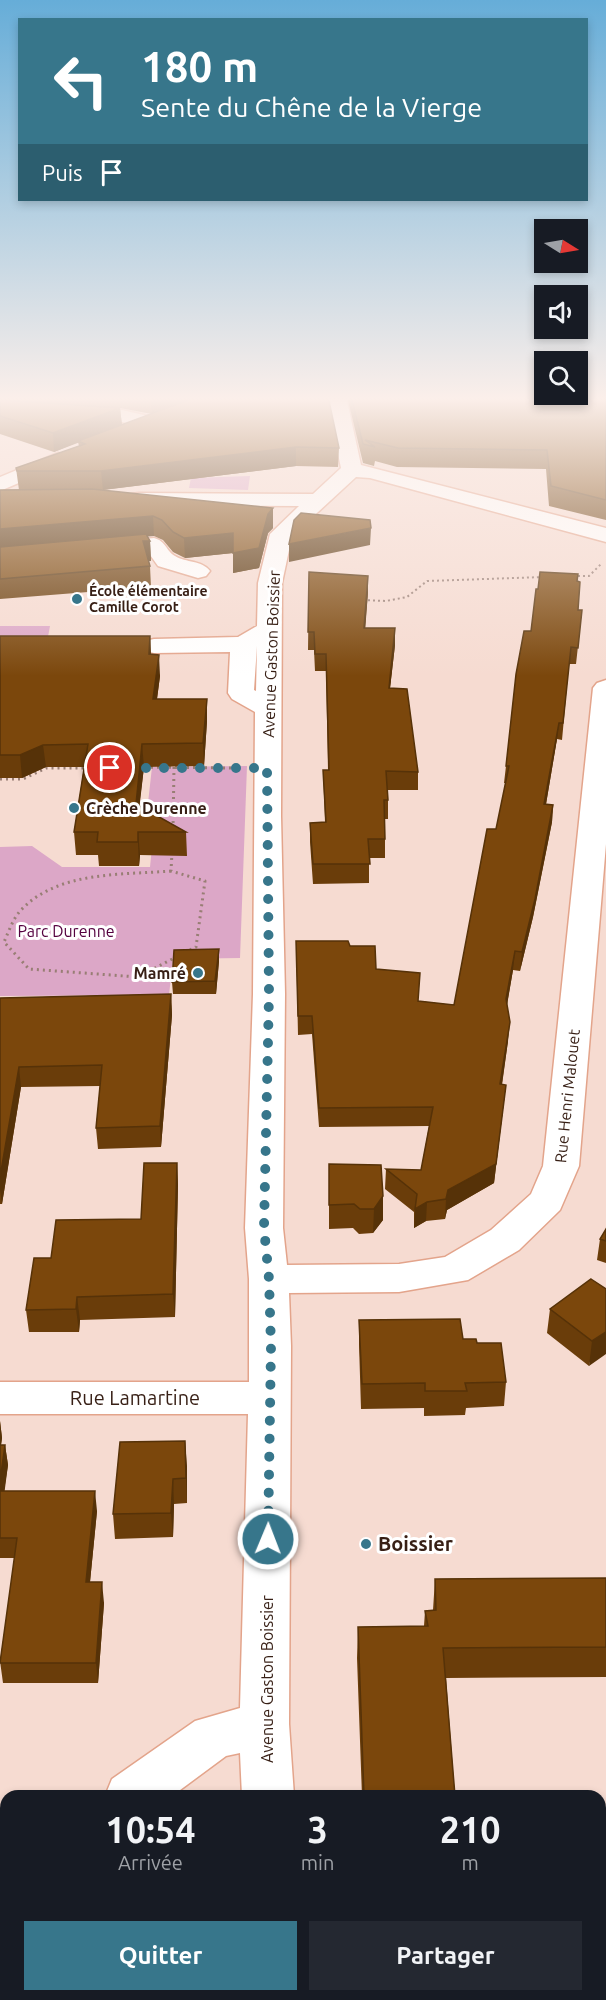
<!DOCTYPE html>
<html lang="fr">
<meta charset="utf-8">
<style>
body{margin:0;font-family:Ubuntu,sans-serif;background:#242831;color:#f1f3f6;height:100vh;display:flex;flex-direction:column;font-size:22px;white-space:nowrap}
*{box-sizing:border-box;margin:0}
p{font-size:20px;color:#9ea1a6}
.icon{flex:none;width:33px;height:33px;fill:none;stroke:currentColor;stroke-width:2;stroke-linecap:round;stroke-linejoin:round}
.map{position:relative;flex:1;overflow:hidden}
.drawer{position:absolute;left:0px;top:1790px;width:606px;height:212px;display:flex;flex-direction:column;background:#171b24;border-radius:18px 18px 0 0;box-shadow:0 3px 9px #0003}
.drawer>*{flex:none}
.top-card{position:absolute;left:18px;top:18px;width:570px;height:183px;border-radius:0px;box-shadow:0 3px 9px #0003;background:#37768b;color:#fff;overflow:hidden}
.needle{width:39px;rotate:101deg}
.fabs{position:absolute;left:534px;top:219px;display:grid;gap:12px}
.fabs a{display:grid;place-items:center;width:54px;height:54px;border-radius:0px;background:#171b24;box-shadow:0 3px 9px #0003;font-size:30px}
.pin{position:absolute;display:grid;place-items:center;width:51px;height:51px;color:#fff;margin:-26px;border:3px solid #fff;border-radius:50%;box-shadow:0 2px 6px #0007}
.me{position:absolute;width:66px;margin:-33px;rotate:1deg;stroke-linejoin:round;filter:drop-shadow(0 0 4px #0008)}
.turn{display:flex;align-items:center;gap:21px;height:126px;padding:0 24px;font-size:27px}
.turn .icon{width:78px;height:78px;stroke-width:2.5}
.turn b{display:block;font-size:42px;line-height:51px}
.then{display:flex;align-items:center;height:57px;padding:0 24px;background:#0003;gap:12px;font-size:22px}
.eta{display:flex;justify-content:space-evenly;align-items:center;height:102px;text-align:center}
.eta b{font-size:36px;font-weight:700;line-height:42px}
.cta{display:flex;gap:12px;margin-top:auto;padding:12px 24px}
.cta a{flex:1;height:69px;border-radius:0px;background:#37768b;color:#fff;font-size:24px;font-weight:700;line-height:69px;text-align:center}
.cta a+a{background:#242831;color:#f1f3f6}
.map>svg:first-child{display:block}
.green{fill:#dca7c7}
.lines{fill:none;stroke-linecap:round;stroke-linejoin:round}
.minor-casing{stroke:#e3a48b;stroke-width:3}
.path-far1{stroke:#987e74;stroke-width:2;stroke-dasharray:2 3;stroke-linecap:butt}
.path{stroke:#987e74;stroke-width:3;stroke-dasharray:2 4;stroke-linecap:butt}
.minor{fill:#fff;fill-rule:evenodd}
.wall{fill:#6a3d0a;fill-rule:evenodd}
.shaded-wall{fill:#563208}
.building{fill:#7b470c;stroke:#563208;stroke-width:1.5}
.route{stroke:#37768b;stroke-width:10;stroke-dasharray:0 18}
.poi-dot{fill:#37768b;stroke:#fff;stroke-width:2}
.labels{text-anchor:middle;stroke-width:6;stroke-linejoin:round;paint-order:stroke}
.far-poi-label{font-size:14px;font-weight:bold;fill:#371f15;stroke:#fff;text-anchor:start}
.street-label{font-size:16px;fill:#371f15;stroke:#fff}
.poi-label{font-size:16px;font-weight:bold;fill:#371f15;stroke:#fff;text-anchor:start}
.park-label{font-size:16px;fill:#54013f;stroke:#fff}
.near-street-label{font-size:20px;fill:#371f15;stroke:#fff}
.near-poi-label{font-size:20px;font-weight:bold;fill:#371f15;stroke:#fff;text-anchor:start}
</style>
<div class="map">
<svg width="606" height="2000" viewBox="0 0 606 2000">
<rect width="100%" height="100%" fill="#f6dbd1"/>
<path class="green" d="M 250,476 L 248,490 L 189,488 L 191,478 Z
M 0,626 L 50,626 L 47,642 L 0,643 Z
M 247,766 L 240,958 L 173,959 L 169,995 L 0,996 L 0,847 L 32,846 L 62,867 L 150,867 L 153,837 L 145,830 L 152,767 Z"/>
<g class="lines">
<g class="minor-casing">
<path id="minor" d="M 326,396 L 346,396 L 361,465 L 606,528 L 606,542 L 370,478 L 356,477 L 292,536 L 282,583 L 281,816 L 285,994 L 283,1228 L 287,1265 L 399,1264 L 445,1257 L 491,1230 L 531,1194 L 543,1166 L 593,688 L 597,683 L 606,680 L 606,844 L 579,1166 L 560,1210 L 519,1250 L 468,1280 L 399,1292 L 289,1293 L 291,1346 L 289,1724 L 294,1796 L 242,1796 L 240,1753 L 226,1756 L 172,1796 L 105,1796 L 112,1779 L 195,1721 L 240,1708 L 248,1414 L 0,1414 L 0,1382 L 249,1382 L 249,1279 L 245,1228 L 253,994 L 255,712 L 232,699 L 228,693 L 230,652 L 154,653 L 145,651 L 142,646 L 145,641 L 154,639 L 238,637 L 257,626 L 258,583 L 270,534 L 299,506 L 139,505 L 131,504 L 128,499 L 131,494 L 139,493 L 313,494 L 341,468 ZM 257,646 L 256,691 L 254,690 Z
M 0,404 L 122,410 L 157,418 L 160,422 L 157,426 L 150,428 L 122,422 L 0,416 Z
M 58,453 L 65,455 L 68,459 L 65,463 L 0,491 L 0,477 Z
M 154,538 C 166,541 166,551 175,556 C 186,563 202,560 210,571 L 206,576 L 198,578 L 158,566 L 148,552 L 105,556 L 97,554 L 94,549 L 97,544 Z
M 6,1857 L 6,1912 L 0,1914 L 0,1859 Z
M 236,1995 L 292,1995 L 292,2000 L 236,2000 Z"/>
</g>
<path class="path-far1" d="M 573,576 L 589,576 L 602,563
M 363,600 L 386,601 L 407,597 L 427,581 L 544,577"/>
<path class="path" d="M 139,767 L 234,768
M 0,779 L 23,779 L 46,768 L 90,768
M 173,829 L 174,767
M 172,852 L 171,871 L 205,881 L 196,947 L 188,951
M 171,871 C 121,875 59,871 22,909 C 13,918 9,931 4,942 L 29,969 L 138,977 L 176,957"/>
<use href="#minor" class="minor"/>
</g>
<path class="wall" d="M 0,396 L 328,396 L 339,448 L 338,467 L 296,466 L 102,490 L 273,528 L 268,533 L 259,568 L 233,573 L 233,553 L 185,558 L 173,552 L 163,540 L 154,536 L 147,536 L 150,541 L 151,561 L 148,561 L 150,566 L 151,587 L 0,599 L 0,490 L 19,490 L 16,468 L 79,446 L 78,442 L 54,452 L 0,434 ZM 120,408 L 152,414 L 122,425 Z
M 347,396 L 606,396 L 606,520 L 549,506 L 546,469 L 397,467 L 375,461 L 374,466 L 363,463 Z
M 309,572 L 368,592 L 365,628 L 395,628 L 395,645 L 390,688 L 418,772 L 418,790 L 388,790 L 388,819 L 385,819 L 385,858 L 369,858 L 369,883 L 313,884 L 310,842 L 310,823 L 325,822 L 323,770 L 328,770 L 326,671 L 315,671 L 314,650 L 308,650 Z
M 577,581 L 578,610 L 582,610 L 576,664 L 569,664 L 562,740 L 557,739 L 546,804 L 553,805 L 552,822 L 533,917 L 520,971 L 513,970 L 507,1004 L 508,1041 L 502,1085 L 506,1085 L 494,1183 L 447,1210 L 445,1219 L 426,1221 L 414,1228 L 414,1212 L 385,1189 L 386,1169 L 421,1170 L 429,1126 L 319,1127 L 312,1034 L 298,1035 L 296,941 L 350,946 L 376,969 L 419,1001 L 454,1005 L 496,829 L 506,783 L 504,783 L 506,766 L 531,631 Z
M 0,636 L 150,636 L 151,654 L 160,676 L 157,699 L 207,721 L 204,766 L 144,767 L 139,807 L 186,832 L 187,856 L 140,855 L 139,866 L 99,866 L 98,855 L 76,855 L 74,832 L 84,767 L 46,767 L 22,778 L 0,778 Z
M 219,949 L 219,961 L 216,994 L 173,994 L 172,982 Z
M 171,994 L 172,1015 L 161,1147 L 98,1149 L 96,1128 L 100,1086 L 21,1087 L 2,1204 L 0,1204 L 0,998 Z
M 177,1163 L 178,1185 L 175,1317 L 80,1320 L 79,1332 L 29,1332 L 26,1310 L 51,1258 L 141,1219 Z
M 329,1164 L 383,1196 L 383,1220 L 373,1233 L 359,1234 L 353,1228 L 329,1229 Z
M 606,1229 L 606,1263 L 597,1260 L 600,1239 Z
M 606,1289 L 589,1366 L 547,1333 L 550,1309 Z
M 359,1320 L 463,1339 L 477,1343 L 506,1382 L 504,1406 L 466,1408 L 465,1415 L 424,1416 L 424,1408 L 361,1409 L 359,1344 Z
M 0,1421 L 2,1438 L 1,1445 L 5,1445 L 8,1465 L 4,1491 L 97,1511 L 90,1582 L 104,1603 L 98,1683 L 3,1683 L 0,1661 L 15,1558 L 0,1558 Z
M 187,1466 L 187,1503 L 174,1504 L 173,1537 L 115,1539 L 113,1514 Z
M 606,1578 L 606,1677 L 446,1678 L 455,1796 L 362,1796 L 357,1658 L 358,1627 L 424,1626 L 425,1611 L 433,1610 L 435,1579 Z
M 41,1995 L 176,1995 L 176,2000 L 45,2000 Z"/>
<path class="shaded-wall" d="M 151,396 L 199,396 L 152,414 Z
M 120,408 L 122,426 L 54,452 L 53,433 Z
M 296,447 L 296,466 L 103,490 L 101,471 Z
M 273,508 L 273,528 L 268,533 L 259,568 L 233,573 L 233,553 L 185,558 L 184,538 L 233,533 L 268,514 Z
M 153,516 L 154,536 L 0,549 L 0,529 Z
M 371,528 L 370,545 L 289,562 L 289,544 Z
M 143,541 L 150,541 L 151,561 L 144,561 Z
M 368,576 L 368,592 L 364,645 L 364,628 Z
M 395,628 L 395,645 L 388,706 L 389,688 Z
M 150,636 L 151,657 L 149,654 Z
M 159,655 L 160,676 L 154,721 L 153,699 Z
M 207,699 L 207,721 L 204,766 L 203,743 Z
M 559,723 L 557,739 L 543,822 L 544,804 Z
M 142,744 L 144,767 L 137,828 L 136,804 Z
M 43,745 L 46,767 L 22,778 L 20,755 Z
M 553,805 L 552,822 L 533,917 L 520,971 L 522,952 Z
M 138,832 L 140,855 L 139,866 L 138,842 Z
M 219,949 L 219,961 L 216,994 L 215,981 Z
M 515,951 L 513,970 L 505,1017 L 506,999 Z
M 171,994 L 172,1015 L 161,1147 L 160,1126 Z
M 510,1022 L 508,1041 L 499,1104 L 500,1084 Z
M 19,1067 L 21,1087 L 2,1204 L 0,1190 L 0,1177 Z
M 506,1085 L 494,1183 L 447,1210 L 445,1219 L 446,1199 L 448,1190 Z
M 177,1163 L 178,1185 L 175,1317 L 173,1294 Z
M 383,1196 L 383,1220 L 373,1233 L 374,1209 Z
M 427,1202 L 426,1221 L 414,1228 L 415,1209 Z
M 77,1297 L 80,1320 L 79,1332 L 76,1309 Z
M 606,1332 L 606,1354 L 589,1366 L 592,1341 Z
M 0,1421 L 2,1438 L 0,1452 Z
M 185,1441 L 187,1466 L 187,1503 L 186,1478 Z
M 5,1445 L 8,1465 L 2,1511 L 0,1501 L 0,1481 Z
M 173,1479 L 174,1504 L 173,1537 L 171,1513 Z
M 95,1491 L 97,1511 L 88,1602 L 86,1582 Z
M 102,1582 L 104,1603 L 98,1683 L 96,1663 Z
M 168,1995 L 176,1995 L 176,2000 L 168,2000 Z"/>
<path class="building" d="M 199,396 L 328,396 L 339,448 L 296,447 L 101,471 L 17,471 L 16,468 L 85,444 L 78,441 Z
M 351,396 L 606,396 L 606,500 L 551,486 L 547,450 L 398,448 L 365,440 L 375,447 L 363,444 Z
M 0,400 L 120,408 L 53,433 L 0,416 Z
M 92,489 L 273,508 L 268,514 L 259,548 L 233,553 L 233,533 L 184,538 L 173,532 L 162,520 L 153,516 L 0,529 L 0,490 Z
M 301,513 L 370,520 L 371,528 L 289,544 L 294,520 Z
M 146,534 L 150,541 L 143,541 L 150,566 L 0,579 L 0,547 Z
M 309,572 L 368,576 L 364,628 L 395,628 L 389,688 L 407,689 L 418,772 L 386,771 L 388,800 L 384,800 L 385,839 L 368,839 L 370,864 L 313,864 L 310,823 L 326,822 L 323,770 L 329,770 L 326,654 L 315,654 L 314,632 L 308,632 Z
M 540,572 L 578,574 L 577,581 L 580,582 L 578,610 L 582,610 L 578,648 L 571,647 L 563,723 L 559,723 L 544,804 L 553,805 L 535,899 L 522,952 L 515,951 L 506,999 L 510,1022 L 500,1084 L 506,1085 L 496,1164 L 448,1190 L 446,1199 L 427,1202 L 415,1209 L 417,1194 L 386,1169 L 421,1170 L 433,1107 L 319,1108 L 312,1016 L 298,1016 L 296,941 L 348,941 L 350,946 L 375,946 L 376,969 L 420,973 L 418,1001 L 454,1005 L 487,829 L 496,829 L 509,766 L 506,766 L 516,674 L 524,631 L 531,631 L 536,589 L 538,589 Z
M 0,636 L 150,636 L 149,654 L 159,655 L 153,699 L 207,699 L 203,743 L 142,744 L 136,804 L 186,832 L 138,832 L 138,842 L 97,842 L 98,832 L 74,832 L 88,744 L 43,745 L 20,755 L 0,755 Z
M 219,949 L 215,981 L 172,982 L 174,950 Z
M 171,994 L 160,1126 L 96,1128 L 102,1065 L 19,1067 L 0,1177 L 0,998 Z
M 144,1163 L 177,1163 L 173,1294 L 77,1297 L 76,1309 L 26,1310 L 34,1258 L 51,1258 L 56,1220 L 141,1219 Z
M 329,1164 L 381,1165 L 383,1196 L 374,1209 L 360,1209 L 354,1204 L 329,1205 Z
M 606,1229 L 606,1241 L 600,1239 Z
M 591,1279 L 606,1289 L 606,1332 L 592,1341 L 550,1309 Z
M 460,1319 L 463,1339 L 476,1339 L 477,1343 L 501,1343 L 506,1382 L 465,1383 L 467,1391 L 425,1391 L 425,1383 L 362,1384 L 359,1320 Z
M 185,1441 L 186,1478 L 173,1479 L 171,1513 L 113,1514 L 120,1442 Z
M 0,1445 L 5,1445 L 0,1481 Z
M 0,1491 L 95,1491 L 86,1582 L 102,1582 L 96,1663 L 0,1663 L 17,1538 L 0,1538 Z
M 606,1578 L 606,1647 L 443,1648 L 455,1796 L 364,1796 L 358,1627 L 428,1626 L 425,1611 L 436,1610 L 435,1579 Z
M 53,1995 L 168,1995 L 168,1997 L 165,2000 L 56,2000 Z"/>
<linearGradient id="sky" x2="0" y2="1"><stop stop-color="#66add8"/><stop offset="0.59" stop-color="#fbefea"/><stop offset="1" stop-color="#fbefea" stop-opacity="0"/></linearGradient>
<rect width="606" height="676" fill="url(#sky)"/>
<g class="lines">
<path class="route" d="M 110,768 L 267,768 L 269,994 L 264,1228 L 269,1279 L 271,1346 L 268,1539"/>
</g>
<g class="poi-dot">
<circle cx="77" cy="599" r="6"/>
<circle cx="74" cy="808" r="6"/>
<circle cx="198" cy="973" r="6"/>
<circle cx="366" cy="1544" r="6"/>
</g>
<g class="labels">
<g class="far-poi-label">
<text x="89" y="596">École élémentaire<tspan x="89" dy="16">Camille Corot</tspan></text>
</g>
<g class="street-label">
<text transform="translate(271 654) rotate(-88)" y="6">Avenue Gaston Boissier</text>
<text transform="translate(567 1096) rotate(-84)" y="6">Rue Henri Malouet</text>
<text transform="translate(267 1679) rotate(-90)" y="6">Avenue Gaston Boissier</text>
</g>
<g class="poi-label">
<text x="86" y="814">Crèche Durenne</text>
<text x="186" y="979" text-anchor="end">Mamré</text>
</g>
<g class="park-label">
<text x="66" y="937">Parc Durenne</text>
</g>
<g class="near-street-label">
<text x="135" y="1405">Rue Lamartine</text>
</g>
<g class="near-poi-label">
<text x="378" y="1551">Boissier</text>
</g>
</g>
</svg>
<div class="fabs">
<a><svg class="needle" viewBox="-14 -14 28 28"><path d="M0-13l5 13h-10z" fill="#e53935"/><path d="M0 13l5-13h-10z" fill="#9ea1a6"/></svg></a>
<a><svg class="icon" aria-label="sound" viewBox="0 0 24 24"><path d="M4 9h4l5-4v14l-5-4H4zM17 9q2 3 0 6"/></svg></a>
<a><svg class="icon" aria-label="search" viewBox="0 0 24 24"><circle cx="10" cy="10" r="6"/><path d="M15 15l6 6"/></svg></a>
</div>
<div class="pin" style="left:110px;top:768px;background:#d93025"><svg class="icon" aria-label="arrive" viewBox="0 0 24 24"><path d="M6 21V4h12l-3 4 3 4H6"/></svg></div>
<svg class="me" style="left:268px;top:1539px" viewBox="-20 -20 40 40"><circle r="17" fill="#37768b" stroke="#fff" stroke-width="3"/><path d="M0-11L8 9 0 5-8 9z" fill="#fff"/></svg>
<div class="top-card">
<div class="turn"><svg class="icon" aria-label="left" viewBox="0 0 24 24"><path d="M17 20v-9H6M10 6l-5 5 5 5"/></svg><div><b>180 m</b>Sente du Chêne de la Vierge</div></div>
<div class="then">Puis<svg class="icon" aria-label="arrive" viewBox="0 0 24 24"><path d="M6 21V4h12l-3 4 3 4H6"/></svg></div>
</div>
<section class="drawer">
<div class="eta">
<div><b>10:54</b><p>Arrivée</p></div>
<div><b>3</b><p>min</p></div>
<div><b>210</b><p>m</p></div>
</div>
<div class="cta"><a>Quitter</a><a>Partager</a></div>
</section>
</div>
